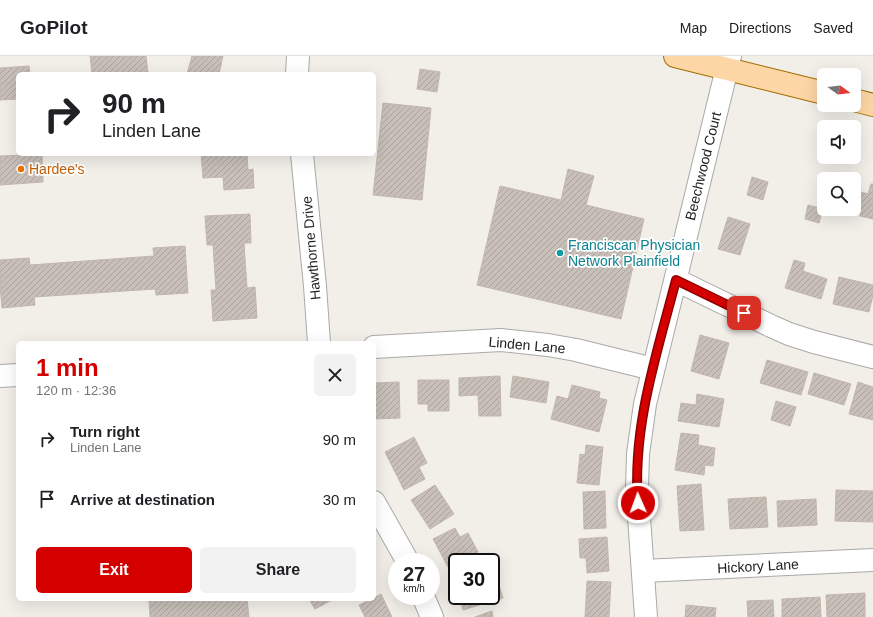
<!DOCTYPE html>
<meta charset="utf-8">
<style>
body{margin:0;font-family:Arial,sans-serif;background:#f2f2f2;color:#202124;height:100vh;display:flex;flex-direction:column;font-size:15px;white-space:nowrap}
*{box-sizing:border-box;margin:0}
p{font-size:13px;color:#757577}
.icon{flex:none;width:22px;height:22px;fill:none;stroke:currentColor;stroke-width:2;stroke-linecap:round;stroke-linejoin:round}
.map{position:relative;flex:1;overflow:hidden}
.sheet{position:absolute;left:16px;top:285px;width:360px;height:260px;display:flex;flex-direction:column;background:#fff;border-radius:6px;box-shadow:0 4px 16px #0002}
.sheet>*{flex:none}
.guide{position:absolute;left:16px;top:16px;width:360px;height:84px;border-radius:6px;box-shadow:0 4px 16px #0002;background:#fff;color:#202124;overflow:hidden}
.needle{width:26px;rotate:105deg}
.buttons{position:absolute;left:817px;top:12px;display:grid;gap:8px}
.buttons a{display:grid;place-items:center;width:44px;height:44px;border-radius:6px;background:#fff;box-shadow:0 4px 16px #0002;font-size:20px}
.speed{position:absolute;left:388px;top:497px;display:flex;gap:8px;font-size:20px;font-weight:700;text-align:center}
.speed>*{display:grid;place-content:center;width:52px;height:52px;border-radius:50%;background:#fff;box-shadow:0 4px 16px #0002;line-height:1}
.speed small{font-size:10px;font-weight:400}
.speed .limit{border:2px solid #111;border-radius:6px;background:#fff;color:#111}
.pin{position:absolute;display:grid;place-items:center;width:34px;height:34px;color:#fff;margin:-17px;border-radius:8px;box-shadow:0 2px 6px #0006}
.me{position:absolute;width:44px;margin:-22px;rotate:358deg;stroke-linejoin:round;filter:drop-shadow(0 0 3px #0008)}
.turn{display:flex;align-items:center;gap:14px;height:84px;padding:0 20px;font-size:18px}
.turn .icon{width:52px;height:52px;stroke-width:2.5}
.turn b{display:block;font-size:28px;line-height:34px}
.round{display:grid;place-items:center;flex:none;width:42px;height:42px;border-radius:6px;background:#f2f2f2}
.head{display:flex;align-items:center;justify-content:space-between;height:68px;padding:0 20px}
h1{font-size:24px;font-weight:600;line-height:30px;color:#d40000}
.button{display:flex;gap:8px;margin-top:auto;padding:8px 20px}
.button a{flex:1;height:46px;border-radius:6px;background:#d40000;color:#fff;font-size:16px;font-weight:600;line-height:46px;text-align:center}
.button a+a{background:#f2f2f2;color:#202124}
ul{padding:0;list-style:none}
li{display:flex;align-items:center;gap:12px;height:60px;padding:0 20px}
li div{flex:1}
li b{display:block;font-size:15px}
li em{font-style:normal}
header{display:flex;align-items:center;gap:24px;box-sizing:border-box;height:56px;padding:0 20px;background:#fff;border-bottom:1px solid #e0e0e0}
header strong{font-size:19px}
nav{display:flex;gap:22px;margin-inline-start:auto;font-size:14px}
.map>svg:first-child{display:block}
.building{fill:url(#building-hatch);stroke:#c4b6ab}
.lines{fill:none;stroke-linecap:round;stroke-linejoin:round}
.minor-casing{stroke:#a9a9a9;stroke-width:24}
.major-casing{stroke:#a06b00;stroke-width:24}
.minor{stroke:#fff;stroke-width:22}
.major{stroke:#fcd6a4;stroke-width:22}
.route-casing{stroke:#8a0000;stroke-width:10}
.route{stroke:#d40000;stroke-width:7}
.food-dot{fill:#e8710a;stroke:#fff;stroke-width:1.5}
.culture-dot{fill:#0f9aa8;stroke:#fff;stroke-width:1.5}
.labels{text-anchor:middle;stroke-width:3.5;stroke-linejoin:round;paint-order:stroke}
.street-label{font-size:14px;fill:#222;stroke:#fff}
.food-label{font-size:14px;fill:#c56008;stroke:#fff;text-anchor:start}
.culture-label{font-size:14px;fill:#0d838f;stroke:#fff;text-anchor:start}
</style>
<header>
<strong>GoPilot</strong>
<nav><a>Map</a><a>Directions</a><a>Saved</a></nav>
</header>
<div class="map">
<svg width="873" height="561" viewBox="0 0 873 561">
<defs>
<pattern id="building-hatch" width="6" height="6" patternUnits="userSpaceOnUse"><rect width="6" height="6" fill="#c7bfb8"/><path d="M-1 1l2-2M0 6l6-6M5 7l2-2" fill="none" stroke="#aba49e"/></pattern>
</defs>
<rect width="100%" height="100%" fill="#f2efe9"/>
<path class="building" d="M 90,0 L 146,0 L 148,18 L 92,18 Z
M 192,0 L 223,0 L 219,18 L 187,18 Z
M 29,10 L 30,18 L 18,18 L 18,43 L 0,44 L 0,12 Z
M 420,13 L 440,16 L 437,36 L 417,33 Z
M 383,47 L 431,52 L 422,144 L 373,139 Z
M 42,98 L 43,126 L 0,129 L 0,100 Z
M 201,98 L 247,98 L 248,114 L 253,113 L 254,132 L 224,134 L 223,121 L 203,122 Z
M 568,113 L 594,120 L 586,149 L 644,163 L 621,263 L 477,229 L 500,130 L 561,144 Z
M 752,121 L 768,126 L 763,144 L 747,139 Z
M 871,128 L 873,128 L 873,163 L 860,160 L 860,158 L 842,153 L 854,153 L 854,134 L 868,138 Z
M 808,149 L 823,153 L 819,167 L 805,163 Z
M 250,158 L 251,187 L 244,187 L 247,232 L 255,231 L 257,262 L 213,265 L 211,234 L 216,234 L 213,189 L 207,189 L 205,160 Z
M 728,161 L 750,168 L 740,199 L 718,193 Z
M 185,190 L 188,237 L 156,239 L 155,233 L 34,241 L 35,249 L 2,252 L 0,229 L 0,204 L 29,202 L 30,209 L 154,200 L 153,192 Z
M 794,204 L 805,207 L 803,215 L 827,223 L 821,243 L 785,232 Z
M 839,221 L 873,229 L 873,239 L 869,256 L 833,248 Z
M 700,279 L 729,287 L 719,323 L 691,315 Z
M 767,304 L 808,316 L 801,339 L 760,327 Z
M 814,317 L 851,328 L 844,349 L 808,338 Z
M 500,320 L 501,360 L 479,360 L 478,339 L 459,340 L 459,322 Z
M 513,320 L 549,326 L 546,347 L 510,341 Z
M 418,324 L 449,324 L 449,355 L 428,355 L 428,348 L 418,348 Z
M 399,326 L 400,362 L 374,363 L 374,327 Z
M 858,326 L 873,331 L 873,364 L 849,358 Z
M 572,329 L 600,336 L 599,342 L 607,344 L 599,376 L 551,363 L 557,340 L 568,343 Z
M 697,338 L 724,343 L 719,371 L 678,365 L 681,347 L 696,349 Z
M 776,345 L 796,351 L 790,370 L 771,364 Z
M 681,377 L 699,379 L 698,389 L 715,392 L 713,410 L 705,409 L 704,419 L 675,414 Z
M 414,381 L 427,407 L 419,411 L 425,423 L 404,434 L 385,396 Z
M 586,389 L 603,391 L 599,429 L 577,427 L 580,398 L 585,399 Z
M 701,428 L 704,474 L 680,475 L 677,430 Z
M 435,429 L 454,458 L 430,473 L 411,444 Z
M 836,434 L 873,435 L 873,466 L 835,465 Z
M 605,435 L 606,472 L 584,473 L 583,436 Z
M 766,441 L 768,471 L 730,473 L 728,443 Z
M 816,443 L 817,469 L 778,471 L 777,445 Z
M 455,472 L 460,481 L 468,477 L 478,496 L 448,511 L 433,483 Z
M 607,481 L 609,515 L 587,517 L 586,502 L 580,502 L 579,483 Z
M 494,513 L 503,542 L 463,554 L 459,540 L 491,540 L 491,514 Z
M 587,525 L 611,526 L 609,561 L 585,561 Z
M 865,537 L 865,561 L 827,561 L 826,539 Z
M 381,538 L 392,561 L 365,561 L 359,549 L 372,543 L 374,543 L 374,542 Z
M 820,541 L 821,561 L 782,561 L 782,543 Z
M 149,543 L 247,543 L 249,561 L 150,561 Z
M 309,543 L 332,543 L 332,544 L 315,553 Z
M 773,544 L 774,561 L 748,561 L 747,545 Z
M 686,549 L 716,552 L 715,561 L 685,561 Z
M 492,555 L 493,561 L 475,561 Z"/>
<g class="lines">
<g class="minor-casing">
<path id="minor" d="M 297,18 L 298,0
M 302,98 L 315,230 L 319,287
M 676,224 L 771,270 L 789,278 L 814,286 L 873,301
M 374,291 L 501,284 L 548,289 L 576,294 L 653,313
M 0,320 L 18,319
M 374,446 L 408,506
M 643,515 L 873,504
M 423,540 L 432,561
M 646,561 L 637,433 L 638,398 L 645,348 L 730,0"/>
</g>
<g class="major-casing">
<path id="major" d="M 675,0 L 824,37
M 854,44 L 873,49"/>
</g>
<use href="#minor" class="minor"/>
<use href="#major" class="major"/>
</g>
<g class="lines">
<g class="route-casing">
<path id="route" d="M 638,447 C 632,371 657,297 676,224 L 744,257"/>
</g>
<use href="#route" class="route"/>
</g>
<circle class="food-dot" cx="21" cy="113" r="4"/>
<circle class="culture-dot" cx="560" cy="197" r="4"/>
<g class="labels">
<g class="street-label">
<text transform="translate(703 110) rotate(-76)" y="5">Beechwood Court</text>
<text transform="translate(311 192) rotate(-95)" y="5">Hawthorne Drive</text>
<text transform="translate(527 289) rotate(5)" y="5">Linden Lane</text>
<text transform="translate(758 510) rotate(-3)" y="5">Hickory Lane</text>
</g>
<g class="food-label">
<text x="29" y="118">Hardee's</text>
</g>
<g class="culture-label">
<text x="568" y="194">Franciscan Physician<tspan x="568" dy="16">Network Plainfield</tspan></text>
</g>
</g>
</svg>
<div class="buttons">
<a><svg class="needle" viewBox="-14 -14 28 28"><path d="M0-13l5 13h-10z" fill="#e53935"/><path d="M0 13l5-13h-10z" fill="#757577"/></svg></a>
<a><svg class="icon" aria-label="sound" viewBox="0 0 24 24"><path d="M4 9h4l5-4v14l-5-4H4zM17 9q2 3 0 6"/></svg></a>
<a><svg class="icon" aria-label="search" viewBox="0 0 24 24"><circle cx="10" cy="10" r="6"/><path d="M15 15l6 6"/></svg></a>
</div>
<div class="speed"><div>27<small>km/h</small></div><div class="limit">30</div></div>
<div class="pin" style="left:744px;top:257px;background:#d93025"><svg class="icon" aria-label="arrive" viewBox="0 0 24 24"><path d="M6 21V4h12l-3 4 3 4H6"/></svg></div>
<svg class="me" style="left:638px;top:447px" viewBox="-20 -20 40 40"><circle r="17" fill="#d40000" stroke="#fff" stroke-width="3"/><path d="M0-11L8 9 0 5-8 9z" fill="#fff"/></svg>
<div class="guide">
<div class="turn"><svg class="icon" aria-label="right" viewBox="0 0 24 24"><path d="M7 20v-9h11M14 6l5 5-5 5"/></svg><div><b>90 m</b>Linden Lane</div></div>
</div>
<section class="sheet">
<div class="head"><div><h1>1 min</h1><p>120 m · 12:36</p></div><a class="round"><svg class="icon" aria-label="close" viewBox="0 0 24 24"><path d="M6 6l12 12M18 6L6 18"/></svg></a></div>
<ul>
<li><svg class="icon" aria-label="right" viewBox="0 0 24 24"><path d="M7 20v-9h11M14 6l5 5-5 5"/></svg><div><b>Turn right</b><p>Linden Lane</p></div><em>90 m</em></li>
<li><svg class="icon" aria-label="arrive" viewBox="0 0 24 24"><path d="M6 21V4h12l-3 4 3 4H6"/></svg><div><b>Arrive at destination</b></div><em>30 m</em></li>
</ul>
<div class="button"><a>Exit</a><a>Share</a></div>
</section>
</div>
